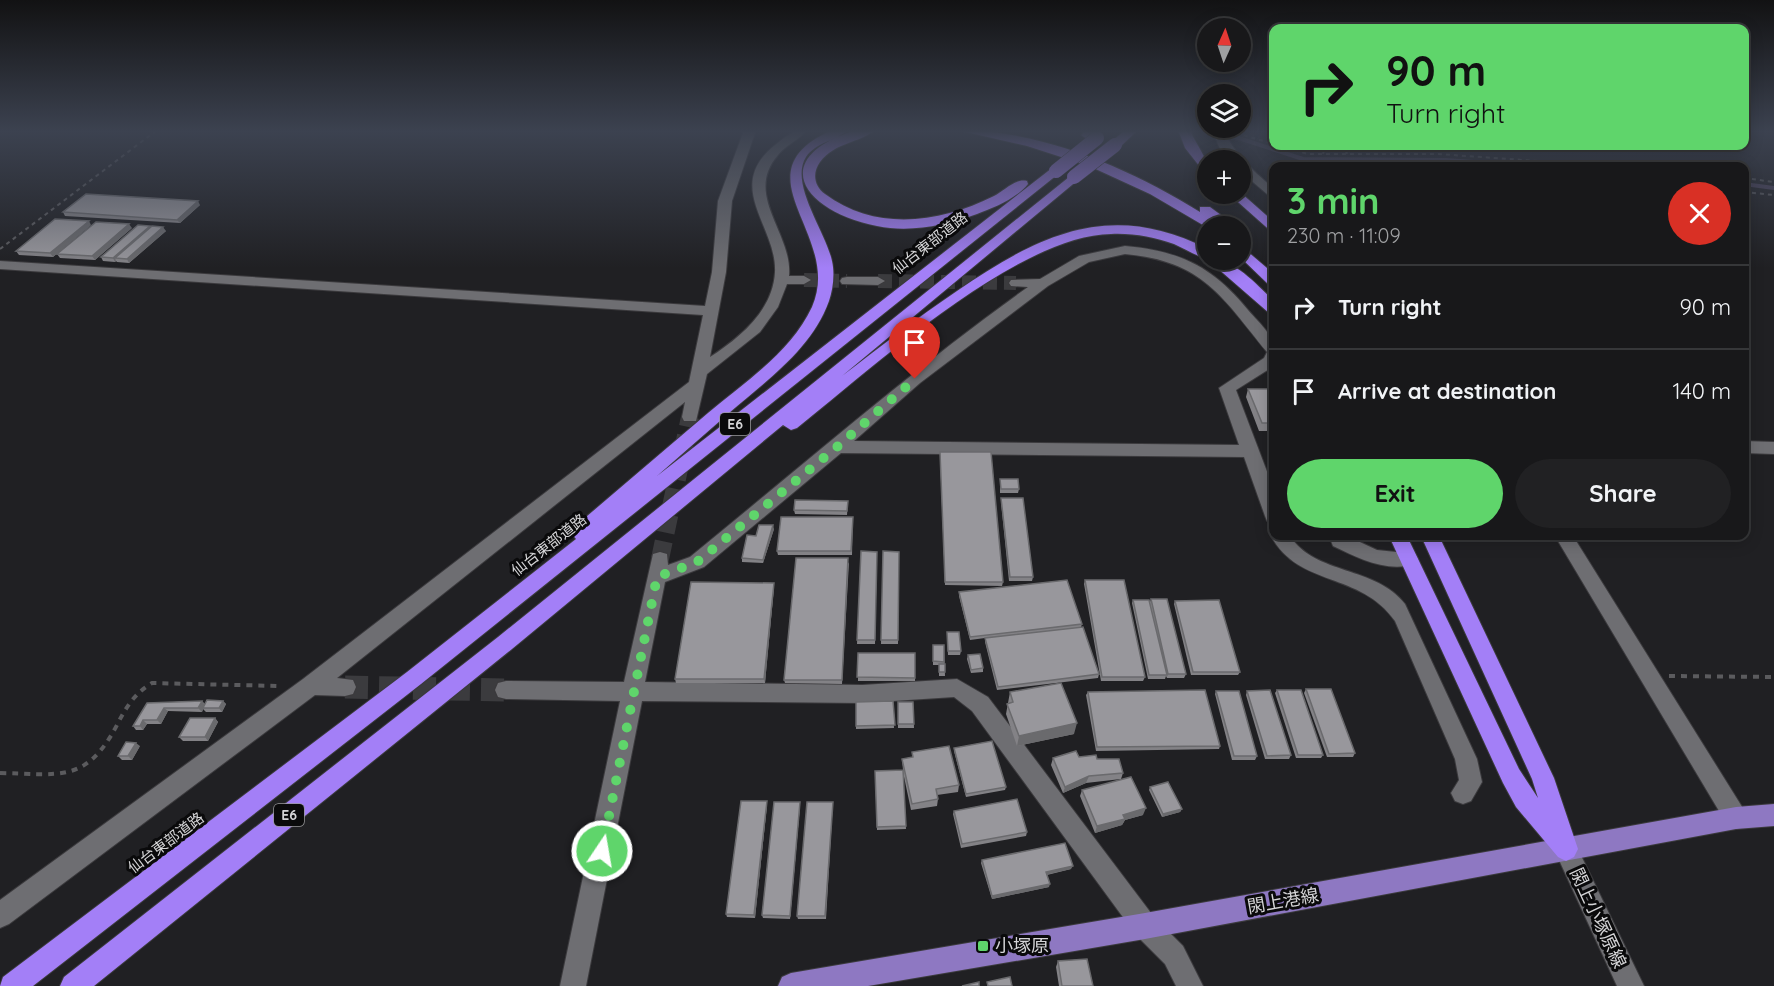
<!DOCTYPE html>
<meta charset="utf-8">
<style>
body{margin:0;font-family:Quicksand,"Noto Sans JP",sans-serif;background:#212123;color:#f1f3f6;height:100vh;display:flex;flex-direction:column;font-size:22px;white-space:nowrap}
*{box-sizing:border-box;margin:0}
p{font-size:20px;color:#9fa0a2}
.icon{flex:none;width:33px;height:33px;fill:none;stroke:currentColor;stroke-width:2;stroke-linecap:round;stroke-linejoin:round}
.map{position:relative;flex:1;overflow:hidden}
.panel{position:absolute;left:1269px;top:162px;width:480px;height:378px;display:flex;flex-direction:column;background:#18181a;border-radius:12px;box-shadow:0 3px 15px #0003,0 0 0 2px #363739}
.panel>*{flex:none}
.top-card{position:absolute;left:1269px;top:24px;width:480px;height:126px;border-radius:12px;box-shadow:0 3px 15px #0003,0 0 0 2px #363739;background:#5fd56b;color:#111;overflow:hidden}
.needle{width:39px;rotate:3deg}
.controls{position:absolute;left:1197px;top:18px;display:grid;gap:12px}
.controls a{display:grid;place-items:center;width:54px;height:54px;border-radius:50%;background:#18181a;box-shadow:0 3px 15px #0003,0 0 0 2px #363739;font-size:30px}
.pin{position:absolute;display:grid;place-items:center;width:51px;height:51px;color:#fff;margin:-62px -26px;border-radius:50% 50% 50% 0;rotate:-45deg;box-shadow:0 0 6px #0007}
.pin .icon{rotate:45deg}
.me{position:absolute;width:66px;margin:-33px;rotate:12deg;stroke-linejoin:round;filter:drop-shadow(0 0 4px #0008)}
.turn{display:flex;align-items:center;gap:21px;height:126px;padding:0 18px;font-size:27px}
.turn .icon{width:78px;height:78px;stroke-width:2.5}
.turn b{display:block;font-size:42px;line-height:51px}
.round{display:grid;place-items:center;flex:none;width:63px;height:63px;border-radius:32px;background:#212123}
.head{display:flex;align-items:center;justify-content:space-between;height:102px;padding:0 18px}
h1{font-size:36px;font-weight:700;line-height:45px;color:#5fd56b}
.button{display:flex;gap:12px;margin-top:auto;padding:12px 18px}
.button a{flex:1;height:69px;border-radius:36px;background:#5fd56b;color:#111;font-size:24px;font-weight:700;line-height:69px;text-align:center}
.button a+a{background:#212123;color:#f1f3f6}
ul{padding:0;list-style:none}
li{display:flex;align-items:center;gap:18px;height:84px;padding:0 18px;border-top:2px solid #363739}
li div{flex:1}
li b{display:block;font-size:22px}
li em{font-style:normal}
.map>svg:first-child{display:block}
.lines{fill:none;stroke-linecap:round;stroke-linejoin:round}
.stream{stroke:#4c435d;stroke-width:4}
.minor-tunnel-far2{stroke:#3b3b3e;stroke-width:14;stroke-dasharray:14 7;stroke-linecap:butt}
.minor-tunnel-far1{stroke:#3b3b3e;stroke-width:18;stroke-dasharray:18 9;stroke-linecap:butt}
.minor-tunnel{stroke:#3b3b3e;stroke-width:23;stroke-dasharray:23 11;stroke-linecap:butt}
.minor-casing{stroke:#3b3a3d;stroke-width:2}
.major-casing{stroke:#3b3a3d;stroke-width:2}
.highway-casing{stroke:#3b3a3d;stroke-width:2}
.path-far1{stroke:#5b5b5e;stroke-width:2;stroke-dasharray:4 4;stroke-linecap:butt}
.path{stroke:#5b5b5e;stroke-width:4;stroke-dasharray:6 6;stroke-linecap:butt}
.minor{fill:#6e6e72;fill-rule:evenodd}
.major{fill:#8e78c2;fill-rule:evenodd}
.highway{fill:#a37ff7;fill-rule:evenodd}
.highway-bridge-casing{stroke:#3b3a3d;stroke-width:15;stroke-linecap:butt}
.highway-bridge{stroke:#a37ff7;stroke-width:14}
.wall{fill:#838286}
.shaded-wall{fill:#6a6a6d}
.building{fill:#98979c;stroke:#6a6a6d;stroke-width:1.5}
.route{stroke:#5fd56b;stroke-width:10;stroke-dasharray:0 18}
.poi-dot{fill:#5fd56b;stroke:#0a0a0b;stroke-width:2}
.labels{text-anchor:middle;stroke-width:6;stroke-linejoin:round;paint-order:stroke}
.shield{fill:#0a0a0b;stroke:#98989a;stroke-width:1.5}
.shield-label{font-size:14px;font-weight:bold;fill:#d5d5d7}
.street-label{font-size:15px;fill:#d5d5d7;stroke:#0a0a0b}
.near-street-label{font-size:18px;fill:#d5d5d7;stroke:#0a0a0b}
.near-poi-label{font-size:18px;fill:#d5d5d7;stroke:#0a0a0b;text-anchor:start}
</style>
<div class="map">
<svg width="1774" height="986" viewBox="0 0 1774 986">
<rect width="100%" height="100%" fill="#202023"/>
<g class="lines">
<path class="stream" d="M 1229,135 L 1303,159 L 1446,160 L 1529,166
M 1744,184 L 1774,188"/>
<path class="minor-tunnel-far2" d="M 804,280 L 847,281
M 878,281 L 1016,283"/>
<path class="minor-tunnel-far1" d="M 660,559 L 690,417"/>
<path class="minor-tunnel" d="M 345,687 L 506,690"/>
<g class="minor-casing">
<path id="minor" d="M 744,130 L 756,130 L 732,201 L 726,272 L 710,357 C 739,338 773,311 775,272 C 777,226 723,187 775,145 C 787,136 792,130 807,130 C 799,140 786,145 778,155 C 743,195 793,233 789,276 L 804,276 L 811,280 L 804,284 L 787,284 L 778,307 L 760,332 L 707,374 L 696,421 L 684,421 L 682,417 L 685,402 L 337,678 L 353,680 L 356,687 L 353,694 L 345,696 L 315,695 L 9,924 L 0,928 L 0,900 L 303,679 L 689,382 L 703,315 L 0,269 L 0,261 L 705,306 L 712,272 L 718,201 Z
M 1212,130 L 1224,130 C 1235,156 1253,170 1274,189 L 1274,200 L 1240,171 L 1240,160 L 1231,160 L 1220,149 Z
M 1125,246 C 1181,251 1213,267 1248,310 C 1269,334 1274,333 1274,366 L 1236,390 L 1274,490 L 1274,523 L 1267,521 L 1265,516 L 1244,457 L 841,453 L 704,567 L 665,582 L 645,682 L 862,685 L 957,679 L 988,697 L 1154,917 L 1183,946 L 1203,986 L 1176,986 L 1165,964 L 1136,935 L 972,711 L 954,697 L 862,703 L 642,701 L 586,986 L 560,986 L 620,701 L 506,699 L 498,697 L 495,690 L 498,683 L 506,681 L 624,682 L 653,554 L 660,552 L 667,554 L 668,565 L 690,557 C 802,466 910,371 1028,287 L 1011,286 L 1009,283 L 1011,280 L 1040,279 L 1079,256 ZM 1125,254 C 1203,261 1222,297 1267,352 L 1264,358 L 1219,388 L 1239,445 L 854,441 L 920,383 L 1048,286 L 1089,262 Z
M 847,277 L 878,277 L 885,281 L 878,285 L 842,284 L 840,281 L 842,278 Z
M 1744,441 L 1774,442 L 1774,454 L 1744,453 Z
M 1273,531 L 1274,536 L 1290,536 C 1315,575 1376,566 1405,604 L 1477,759 L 1482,782 L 1471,801 L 1463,804 L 1455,801 L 1451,793 L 1459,780 L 1455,759 L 1395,621 C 1360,571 1299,588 1271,536 Z
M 1329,536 L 1347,536 L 1377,550 L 1415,554 L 1418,559 L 1415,564 C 1387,573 1358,558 1333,546 Z
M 1555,536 L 1573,536 L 1744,810 L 1748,818 L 1744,826 L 1736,829 L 1728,826 Z
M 1566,837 L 1574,841 L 1644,986 L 1617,986 L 1554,849 L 1558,841 Z"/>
</g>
<g class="major-casing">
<path id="major" d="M 1774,804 L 1774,826 L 1736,829 L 1145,939 L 868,986 L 778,986 L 782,977 L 791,973 L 1145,913 L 1736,807 Z"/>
</g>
<g class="highway-casing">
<path id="highway" d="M 832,130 L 848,130 C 836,141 816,142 806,157 C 789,184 826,232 832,261 C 835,274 833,289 829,301 C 812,349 766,381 729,413 C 705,434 681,455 657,476 L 1052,168 L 1056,167 L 1062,171 L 421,684 L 33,986 L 0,986 L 3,977 L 407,672 L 576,539 L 571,533 L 573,528 C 618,490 663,451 708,413 C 745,382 791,352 812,307 C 844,234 734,174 832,130 Z
M 856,130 L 875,130 C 860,143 835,142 820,162 C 812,173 814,186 825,194 C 876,232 940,223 994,196 C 1004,191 1015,178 1027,181 L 1028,184 C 1017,198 994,208 977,214 C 946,225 911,233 877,226 C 805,212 764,159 856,130 Z
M 957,130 C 1042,130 1129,168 1200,212 L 1200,207 L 1210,207 L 1236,226 L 1208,228 L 1150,194 L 1089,166 L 1027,146 Z
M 1086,130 L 1099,130 L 1087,139 L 1081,135 Z
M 1125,130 L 1138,130 L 1119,148 L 1111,148 L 1111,142 Z
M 1178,130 L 1190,130 C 1196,145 1208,157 1208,173 L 1204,172 L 1185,148 Z
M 1074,173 L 1080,177 L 1078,180 L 842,376 C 880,347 917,318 957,291 C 1039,235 1110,199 1208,249 L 1208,259 C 1196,256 1185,249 1174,244 C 1154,237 1133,233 1111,234 C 1018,235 871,369 797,428 L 791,430 L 783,425 L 512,649 L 94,986 L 60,986 L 64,977 L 498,637 Z
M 1240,192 L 1274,222 L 1274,234 L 1229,194 Z
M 1240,245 L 1274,274 L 1274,286 L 1269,285 L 1240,257 Z
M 1208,260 C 1233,257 1256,284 1274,301 L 1274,314 L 1269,313 Z
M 1389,536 L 1407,536 L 1519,769 L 1538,798 L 1532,779 L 1421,536 L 1439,536 L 1554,778 L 1578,849 L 1574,857 L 1566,861 L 1558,857 L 1516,807 L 1503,783 Z"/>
</g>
<path class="path-far1" d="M 1236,133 L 1274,144
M 1279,146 L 1308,154 L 1438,154 L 1609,166
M 1323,154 L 1325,146
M 1347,154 L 1345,148 L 1348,146
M 1744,178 L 1774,182
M 1744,192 L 1774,195
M 0,249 L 157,130"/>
<path class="path" d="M 1669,676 L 1774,677
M 0,773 C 59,774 86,784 117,725 C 126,707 135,693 152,683 L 279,686"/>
<use href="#minor" class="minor"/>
<use href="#major" class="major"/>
<use href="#highway" class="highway"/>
<g class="highway-bridge-casing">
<path id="highway-bridge" d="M 1056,171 L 1097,138
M 1074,177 L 1115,145"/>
</g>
<use href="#highway-bridge" class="highway-bridge"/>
</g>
<path class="wall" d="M 200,205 L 180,223 L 65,216 L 63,212 Z
M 91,225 L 53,257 L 19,255 L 16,251 Z
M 150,226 L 150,227 L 166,231 L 129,263 L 117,262 L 116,261 L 115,262 L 103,261 L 101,257 Z
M 132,228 L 95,260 L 60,258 L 57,254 Z
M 1248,389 L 1274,400 L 1274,431 L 1259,431 L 1246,397 Z
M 940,456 L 1003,582 L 1002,586 L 945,585 Z
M 1000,479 L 1019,489 L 1018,493 L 1000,493 Z
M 1001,498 L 1033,577 L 1032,581 L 1009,581 L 1001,502 Z
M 848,501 L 847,515 L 795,514 L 794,510 Z
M 853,517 L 852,555 L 778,555 L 777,551 Z
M 774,529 L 763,563 L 742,562 L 742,558 L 756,536 Z
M 861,551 L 877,552 L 875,644 L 857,644 Z
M 883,551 L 899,552 L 898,644 L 881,644 Z
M 849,562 L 842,684 L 785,683 L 784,680 Z
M 1085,580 L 1145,677 L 1143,681 L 1101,681 L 1084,584 Z
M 774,587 L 765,683 L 676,683 L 675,679 Z
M 959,592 L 1082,624 L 1081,627 L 1099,674 L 1098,678 L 997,690 L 985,642 L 985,638 L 970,640 L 959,596 Z
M 1151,599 L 1186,674 L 1184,678 L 1167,678 L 1166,676 L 1165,679 L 1148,679 L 1132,603 L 1133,600 L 1150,602 Z
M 1175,601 L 1240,672 L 1238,675 L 1191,675 L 1174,604 Z
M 947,632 L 961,651 L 960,655 L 948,655 Z
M 933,645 L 944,645 L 945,676 L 939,676 L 939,665 L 933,665 Z
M 858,653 L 915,653 L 915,681 L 858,681 Z
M 968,655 L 983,668 L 983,672 L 971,673 L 967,659 Z
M 1306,689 L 1355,753 L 1353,757 L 1327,757 L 1304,693 Z
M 1277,690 L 1323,755 L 1321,758 L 1296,758 L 1275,693 Z
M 1216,691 L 1257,756 L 1255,760 L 1232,760 L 1215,694 Z
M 1247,691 L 1291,755 L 1289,759 L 1265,759 L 1246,695 Z
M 1010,692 L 1074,734 L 1017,746 L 1006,714 Z
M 1088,692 L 1220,746 L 1219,749 L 1096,751 L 1086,695 Z
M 202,701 L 205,704 L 223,701 L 226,704 L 222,712 L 206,712 L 203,709 L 202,712 L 168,711 L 161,724 L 147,724 L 143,730 L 136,730 L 133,726 L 147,703 Z
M 893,701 L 894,728 L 856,729 L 856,702 Z
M 898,702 L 913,702 L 914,728 L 898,728 Z
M 215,718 L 218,722 L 208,741 L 183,741 L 179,737 Z
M 140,746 L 132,760 L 122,760 L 118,756 Z
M 954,748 L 1006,787 L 1005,790 L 966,797 L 954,751 Z
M 912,752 L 959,785 L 958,792 L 937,795 L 938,799 L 937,806 L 911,810 L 903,772 L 906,829 L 877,830 L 875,771 L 903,770 L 902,759 L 912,757 Z
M 1079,757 L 1097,759 L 1123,773 L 1121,779 L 1086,783 L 1063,793 L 1051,765 L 1053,758 Z
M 1150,787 L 1182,809 L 1180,812 L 1162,817 L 1149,790 Z
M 1082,790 L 1143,815 L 1125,820 L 1122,825 L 1095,833 L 1080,796 Z
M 767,801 L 767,805 L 755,918 L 727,917 L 726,914 Z
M 833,802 L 826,919 L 798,919 L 797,916 Z
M 800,806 L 790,919 L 763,918 L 762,915 Z
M 954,811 L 1027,832 L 1026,836 L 961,848 L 953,814 Z
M 982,860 L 1071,869 L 1047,875 L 1049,887 L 992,899 L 981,863 Z
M 1058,961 L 1093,986 L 1059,986 L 1056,967 Z"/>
<path class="shaded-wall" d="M 198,201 L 200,205 L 180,223 L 177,220 Z
M 89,221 L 91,225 L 53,257 L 50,253 Z
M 129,224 L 132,228 L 95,260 L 92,256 Z
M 150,226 L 152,230 L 115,258 L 116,261 L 115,262 L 113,258 Z
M 163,227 L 166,231 L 129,263 L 127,259 Z
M 773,525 L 774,529 L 763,563 L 763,560 Z
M 774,583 L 774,587 L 765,683 L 764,679 Z
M 202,701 L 205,705 L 202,712 L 198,708 Z
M 223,701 L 226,704 L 222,712 L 219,708 Z
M 164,708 L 168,711 L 161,724 L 157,720 Z
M 215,718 L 218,722 L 208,741 L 205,737 Z
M 143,720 L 147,724 L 143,730 L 140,726 Z
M 1077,723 L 1074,734 L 1017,746 L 1019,736 Z
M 136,743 L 140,746 L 132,760 L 128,756 Z
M 1089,776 L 1086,783 L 1063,793 L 1065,787 Z
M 767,801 L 767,805 L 755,918 L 754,915 Z
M 800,802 L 800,806 L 790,919 L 790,916 Z
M 1146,808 L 1143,815 L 1125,820 L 1122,825 L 1095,833 L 1097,826 L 1123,815 Z
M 1182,809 L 1180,812 L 1162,817 L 1163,814 Z
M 1073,866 L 1071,869 L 1045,875 L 1046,872 Z
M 1050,884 L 1049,887 L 992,899 L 992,896 Z"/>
<path class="building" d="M 1283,163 L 1336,163 L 1338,166 L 1285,166 Z
M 86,194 L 198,201 L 177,220 L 63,212 Z
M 55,219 L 89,221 L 50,253 L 16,251 Z
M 96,222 L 129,224 L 92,256 L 57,254 Z
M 138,225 L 150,226 L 113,258 L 101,257 Z
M 152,226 L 163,227 L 127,259 L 115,258 Z
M 1248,389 L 1269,389 L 1274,400 L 1274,423 L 1262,423 Z
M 940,452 L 991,452 L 1003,582 L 945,582 Z
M 1000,479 L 1018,479 L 1019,489 L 1001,489 Z
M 1001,498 L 1023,498 L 1033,577 L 1010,577 Z
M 795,500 L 848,501 L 847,511 L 794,510 Z
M 781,517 L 853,517 L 851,551 L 777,551 Z
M 759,525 L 773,525 L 763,560 L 742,558 L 747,535 L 756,536 Z
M 861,551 L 877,552 L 875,640 L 857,640 Z
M 883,551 L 899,552 L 898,640 L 881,640 Z
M 796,558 L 848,558 L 842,680 L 784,680 Z
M 1067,580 L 1082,624 L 970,637 L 959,592 Z
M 1085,580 L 1124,580 L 1145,677 L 1102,677 Z
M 691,582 L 774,583 L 764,679 L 675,679 Z
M 1151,599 L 1167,599 L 1186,674 L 1168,674 Z
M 1133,600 L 1149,600 L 1167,675 L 1149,675 Z
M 1219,600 L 1240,672 L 1193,672 L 1175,601 Z
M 1083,627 L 1099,674 L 998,687 L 985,638 Z
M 947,632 L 959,632 L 961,651 L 948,651 Z
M 933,645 L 944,645 L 944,662 L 933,661 Z
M 858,653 L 915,653 L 915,678 L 857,677 Z
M 980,654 L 983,668 L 971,670 L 968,655 Z
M 939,664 L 945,664 L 945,672 L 939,672 Z
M 1061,683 L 1077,723 L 1019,736 L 1007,704 L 1013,702 L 1010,692 Z
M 1306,689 L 1331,689 L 1355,753 L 1329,754 Z
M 1205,690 L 1220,746 L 1097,747 L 1088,692 Z
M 1270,690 L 1291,755 L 1267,756 L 1247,691 Z
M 1277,690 L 1301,690 L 1323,755 L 1298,755 Z
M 1216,691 L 1239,691 L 1257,756 L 1234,756 Z
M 207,700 L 223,701 L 219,708 L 203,708 Z
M 202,701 L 198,708 L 164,708 L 157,720 L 143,720 L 140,726 L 133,726 L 147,703 Z
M 893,701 L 895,725 L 856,726 L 856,702 Z
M 898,702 L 913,702 L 914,724 L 898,724 Z
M 190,718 L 215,718 L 205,737 L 179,737 Z
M 992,741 L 1006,787 L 966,794 L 954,748 Z
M 126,742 L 136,743 L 128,756 L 118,756 Z
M 949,746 L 959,785 L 936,789 L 938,799 L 912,804 L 902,759 L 913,757 L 912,752 Z
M 1076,751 L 1079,757 L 1096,755 L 1097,759 L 1119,759 L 1123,773 L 1089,776 L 1065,787 L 1053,758 Z
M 903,770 L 906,826 L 877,827 L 875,771 Z
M 1131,777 L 1146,808 L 1123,815 L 1125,819 L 1097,826 L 1082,790 Z
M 1168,782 L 1182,809 L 1163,814 L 1150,787 Z
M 1017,799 L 1027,832 L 962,844 L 954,811 Z
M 741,801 L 767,801 L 754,915 L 726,914 Z
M 774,802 L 800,802 L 790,916 L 762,915 Z
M 807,802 L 833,802 L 825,916 L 797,916 Z
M 1065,843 L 1073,866 L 1046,872 L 1050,884 L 992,896 L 982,860 Z
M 1087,959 L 1093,986 L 1062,986 L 1058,961 Z
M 1010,977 L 1012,986 L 988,986 L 987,982 Z
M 979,982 L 979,986 L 962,986 Z"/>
<linearGradient id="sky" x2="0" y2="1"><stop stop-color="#121213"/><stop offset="0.49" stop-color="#3c4250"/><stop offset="1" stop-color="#3c4250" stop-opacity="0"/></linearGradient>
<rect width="1774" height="268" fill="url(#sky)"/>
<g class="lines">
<path class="route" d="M 602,851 L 657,577 L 697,562 L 837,447 L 915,379"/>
</g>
<rect class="poi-dot" x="977" y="940" width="12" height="12" rx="3"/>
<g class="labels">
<g class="shield">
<rect x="720" y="413" width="30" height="22" rx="4.5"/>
<rect x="274" y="804" width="30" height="22" rx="4.5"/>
</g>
<g class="shield-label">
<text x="735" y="429">E6</text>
<text x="289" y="820">E6</text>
</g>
<g class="street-label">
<text transform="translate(930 243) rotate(-38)" y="5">仙台東部道路</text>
<text transform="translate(549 545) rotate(-38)" y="5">仙台東部道路</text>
<text transform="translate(166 843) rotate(-37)" y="5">仙台東部道路</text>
</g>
<g class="near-street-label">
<text transform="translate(1283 901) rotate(-10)" y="6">閖上港線</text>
<text transform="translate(1598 918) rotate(65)" y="6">閖上小塚原線</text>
</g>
<g class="near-poi-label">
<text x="995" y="952">小塚原</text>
</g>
</g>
</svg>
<div class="controls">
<a><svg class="needle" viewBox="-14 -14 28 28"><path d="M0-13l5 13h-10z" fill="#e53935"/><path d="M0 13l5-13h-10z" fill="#9fa0a2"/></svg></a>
<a><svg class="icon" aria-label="layers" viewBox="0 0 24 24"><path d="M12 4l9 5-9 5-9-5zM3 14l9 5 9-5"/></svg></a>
<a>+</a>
<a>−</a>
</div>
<div class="pin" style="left:915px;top:379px;background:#d93025"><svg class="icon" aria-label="arrive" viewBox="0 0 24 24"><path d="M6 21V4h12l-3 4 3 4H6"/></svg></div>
<svg class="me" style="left:602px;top:851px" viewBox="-20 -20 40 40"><circle r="17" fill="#5fd56b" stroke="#fff" stroke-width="3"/><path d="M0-11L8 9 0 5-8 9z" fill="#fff"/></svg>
<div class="top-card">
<div class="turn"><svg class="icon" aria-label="right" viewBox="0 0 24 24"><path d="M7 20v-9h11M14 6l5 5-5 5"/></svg><div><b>90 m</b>Turn right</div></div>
</div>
<section class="panel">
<div class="head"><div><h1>3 min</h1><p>230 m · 11:09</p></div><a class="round" style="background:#d93025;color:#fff"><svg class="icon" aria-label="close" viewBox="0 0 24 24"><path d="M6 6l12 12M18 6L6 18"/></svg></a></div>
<ul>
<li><svg class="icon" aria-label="right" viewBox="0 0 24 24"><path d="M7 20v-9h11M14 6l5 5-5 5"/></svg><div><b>Turn right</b></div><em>90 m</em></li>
<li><svg class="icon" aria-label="arrive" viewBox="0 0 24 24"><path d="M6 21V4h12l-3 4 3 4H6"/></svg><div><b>Arrive at destination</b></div><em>140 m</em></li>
</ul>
<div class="button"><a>Exit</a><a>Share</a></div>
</section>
</div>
